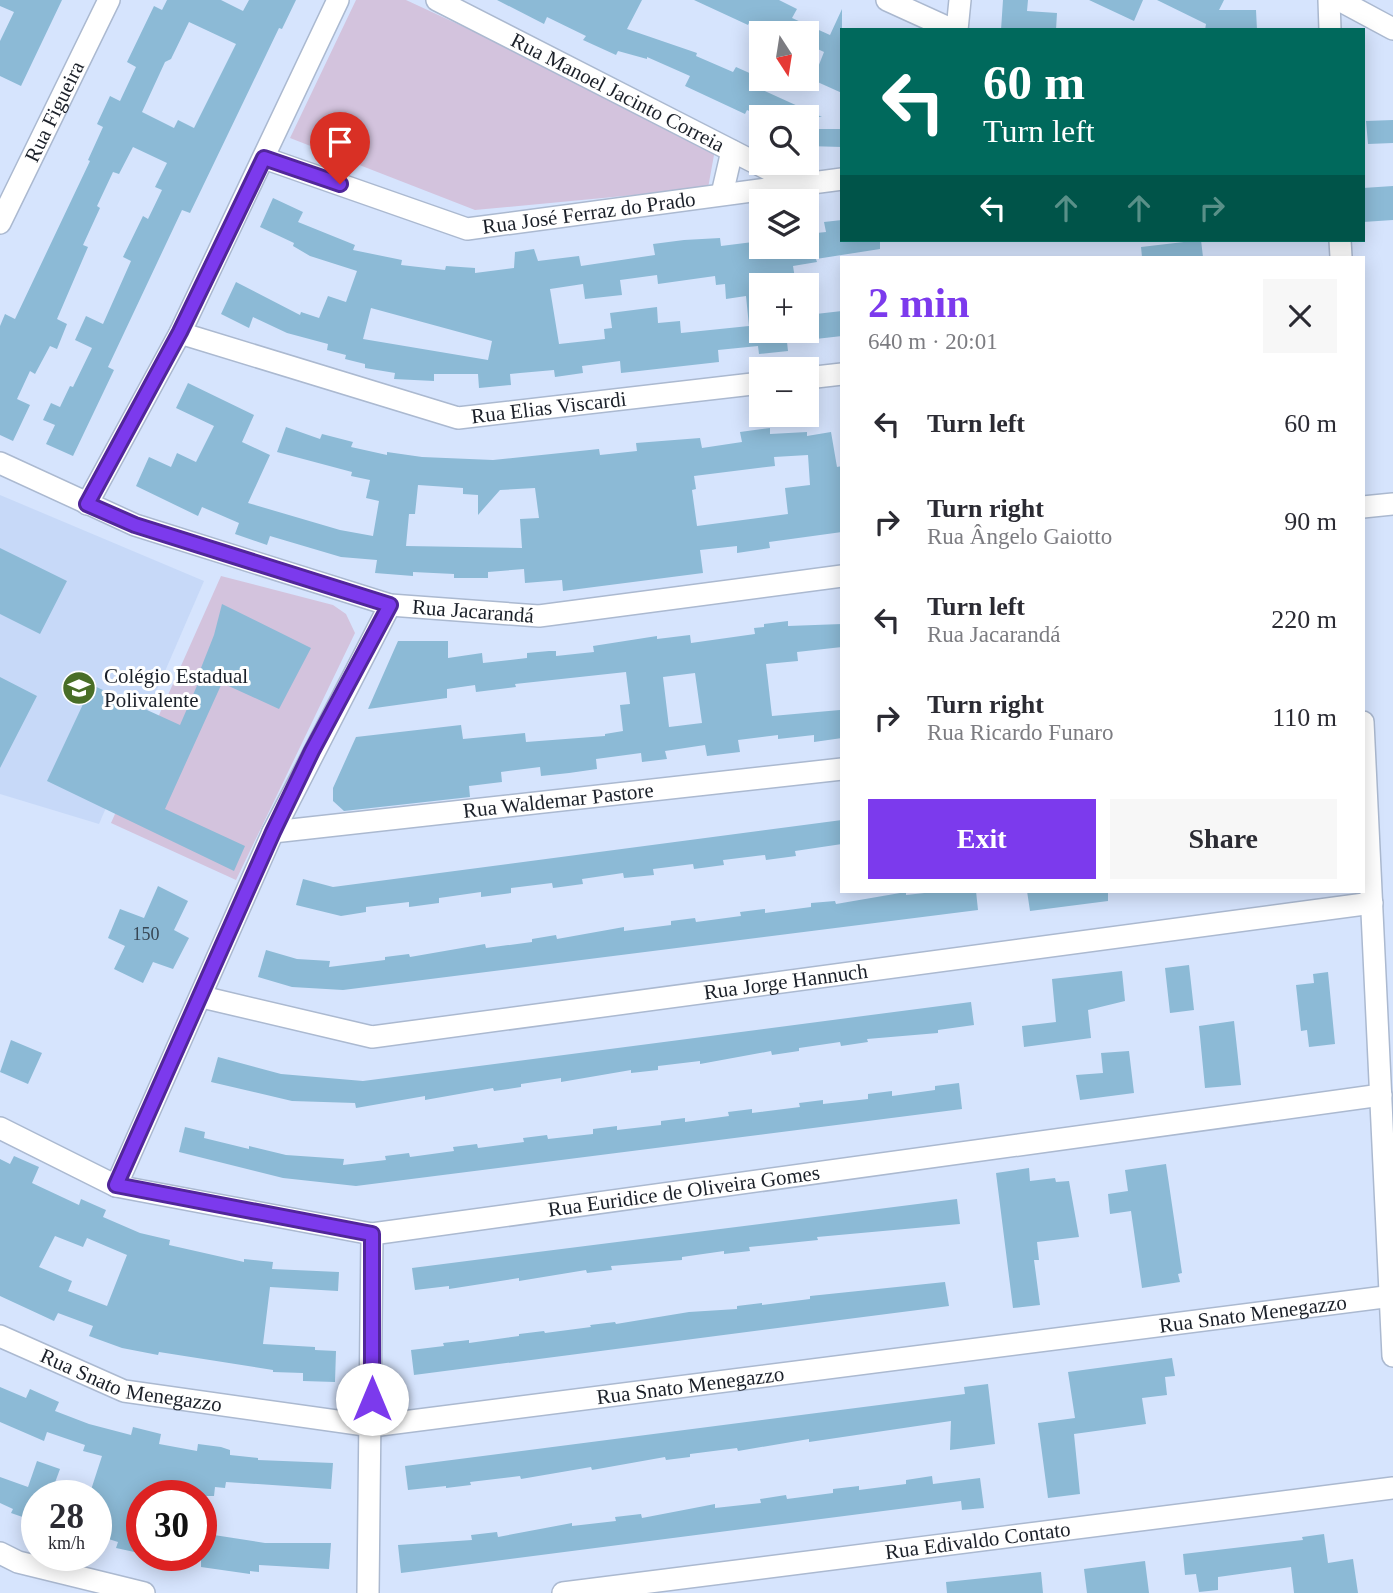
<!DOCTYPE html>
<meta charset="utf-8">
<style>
body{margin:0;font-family:"Times New Roman",serif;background:#f7f7f7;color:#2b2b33;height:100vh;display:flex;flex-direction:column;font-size:26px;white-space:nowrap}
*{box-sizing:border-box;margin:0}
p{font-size:23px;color:#7c7c81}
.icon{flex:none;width:38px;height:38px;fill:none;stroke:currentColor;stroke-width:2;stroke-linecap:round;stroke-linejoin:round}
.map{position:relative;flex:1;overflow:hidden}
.side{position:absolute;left:840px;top:256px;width:525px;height:637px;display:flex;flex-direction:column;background:#fff;border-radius:0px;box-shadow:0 4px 18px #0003}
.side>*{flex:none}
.top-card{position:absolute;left:840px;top:28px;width:525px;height:214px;border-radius:0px;box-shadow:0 4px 18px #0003;background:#00695c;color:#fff;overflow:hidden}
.needle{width:46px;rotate:168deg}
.buttons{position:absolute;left:749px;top:21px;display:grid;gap:14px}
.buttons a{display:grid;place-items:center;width:70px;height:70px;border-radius:0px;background:#fff;box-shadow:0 4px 18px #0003;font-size:35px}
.speed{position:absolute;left:21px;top:1480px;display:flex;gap:14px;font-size:35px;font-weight:700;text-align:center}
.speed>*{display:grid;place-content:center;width:91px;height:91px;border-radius:50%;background:#fff;box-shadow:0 4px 18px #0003;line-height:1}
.speed small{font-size:18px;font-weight:400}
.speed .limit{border:10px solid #d22;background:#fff;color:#111}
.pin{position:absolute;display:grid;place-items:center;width:60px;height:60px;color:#fff;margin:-72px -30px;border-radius:50% 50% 50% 0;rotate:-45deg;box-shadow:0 0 7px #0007}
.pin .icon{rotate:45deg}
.me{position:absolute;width:77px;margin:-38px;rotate:0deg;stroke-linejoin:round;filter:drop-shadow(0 0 5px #0008)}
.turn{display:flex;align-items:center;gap:24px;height:147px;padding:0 28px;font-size:32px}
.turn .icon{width:91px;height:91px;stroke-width:2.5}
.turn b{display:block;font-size:49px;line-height:60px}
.lanes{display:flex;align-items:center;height:66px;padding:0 28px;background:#0003;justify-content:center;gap:35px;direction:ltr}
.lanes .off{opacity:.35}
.round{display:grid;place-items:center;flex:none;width:74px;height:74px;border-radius:0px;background:#f7f7f7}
.headline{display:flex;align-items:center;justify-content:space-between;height:119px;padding:0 28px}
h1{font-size:42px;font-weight:600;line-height:52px;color:#7c3aed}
.action{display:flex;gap:14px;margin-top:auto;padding:14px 28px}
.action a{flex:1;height:80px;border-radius:0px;background:#7c3aed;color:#fff;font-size:28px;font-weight:600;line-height:80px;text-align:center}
.action a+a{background:#f7f7f7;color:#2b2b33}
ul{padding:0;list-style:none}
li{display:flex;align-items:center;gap:21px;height:98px;padding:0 28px}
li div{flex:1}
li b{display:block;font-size:26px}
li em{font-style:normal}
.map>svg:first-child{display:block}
.built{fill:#c7d9f8}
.green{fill:#d3c3dd}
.building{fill:#8cbad6;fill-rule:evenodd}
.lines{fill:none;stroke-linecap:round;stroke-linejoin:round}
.minor-casing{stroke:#abb9d0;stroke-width:24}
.minor{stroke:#fff;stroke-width:21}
.route-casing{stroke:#51269a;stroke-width:18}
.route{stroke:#7c3aed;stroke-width:12}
.labels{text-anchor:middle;stroke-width:6;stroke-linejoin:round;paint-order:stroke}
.number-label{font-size:18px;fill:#374654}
.street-label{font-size:21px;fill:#1b2029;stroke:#fff}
.poi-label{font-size:21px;fill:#1b2029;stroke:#fff;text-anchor:start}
</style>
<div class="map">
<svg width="1393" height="1593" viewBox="0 0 1393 1593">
<rect width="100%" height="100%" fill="#d6e4fd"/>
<path class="built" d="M 0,495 L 204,581 L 99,824 L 0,794 Z"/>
<path class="green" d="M 356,0 L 406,0 L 716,144 L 708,188 L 475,210 L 290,138 Z
M 221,576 L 333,605 L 346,614 L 355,633 L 236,880 L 111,823 Z"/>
<path class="building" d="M 0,0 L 62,0 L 21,86 L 0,76 L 0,41 L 14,12 L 0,6 Z
M 167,0 L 221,0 L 243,11 L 249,0 L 296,0 L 282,29 L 279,28 L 190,213 L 182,210 L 108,367 L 114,370 L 73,456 L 46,444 L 55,425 L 43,420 L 51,403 L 60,407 L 70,386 L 73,387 L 92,348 L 75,340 L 86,316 L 103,324 L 131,261 L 123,257 L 143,216 L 148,219 L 162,190 L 155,187 L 167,163 L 133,147 L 119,174 L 113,172 L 97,206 L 100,208 L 83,245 L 88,247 L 57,319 L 67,324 L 57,349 L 50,346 L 35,374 L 30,371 L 17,399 L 30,405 L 13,441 L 0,435 L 0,326 L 5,314 L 15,319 L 90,161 L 88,160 L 103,127 L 97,124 L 110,96 L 120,101 L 136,67 L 127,62 L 154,6 L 162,10 ZM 189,22 L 236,44 L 194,128 L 178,120 L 174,128 L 142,112 L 165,62 L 171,59 Z
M 497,0 L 642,0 L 627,29 L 697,53 L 696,56 L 733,72 L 736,67 L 763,79 L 758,88 L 822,117 L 762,117 L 747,110 L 745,114 L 685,86 L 690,76 L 647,57 L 647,59 L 618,51 L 616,55 L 583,40 L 586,36 L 547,17 L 544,24 Z
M 694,0 L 779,0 L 797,9 L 792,18 L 830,35 L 842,9 L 842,93 L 813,80 L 824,52 L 807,44 L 807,33 L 776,33 L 750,21 L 748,25 Z
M 1003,0 L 1028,0 L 1027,11 L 1057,13 L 1056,30 L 1001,30 Z
M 1089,0 L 1143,0 L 1134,21 Z
M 1157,0 L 1224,0 L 1219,10 L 1256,10 L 1257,30 L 1205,30 L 1206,24 Z
M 1393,120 L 1393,143 L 1368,144 L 1366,121 Z
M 807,129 L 842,129 L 842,147 L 807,146 Z
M 1393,186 L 1393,220 L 1363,222 L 1363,188 Z
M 273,198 L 303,212 L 298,222 L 355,245 L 353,250 L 402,260 L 401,265 L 445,270 L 446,266 L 475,268 L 475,273 L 514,268 L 515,252 L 534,249 L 538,261 L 579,256 L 581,266 L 655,255 L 653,244 L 684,240 L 720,238 L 721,246 L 761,241 L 761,247 L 807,247 L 807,234 L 826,232 L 824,222 L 842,220 L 842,240 L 880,240 L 880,249 L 816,259 L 817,262 L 793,266 L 796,285 L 761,285 L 761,331 L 795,331 L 796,341 L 787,342 L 788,351 L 759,354 L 758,346 L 718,350 L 719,362 L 621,373 L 620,361 L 582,366 L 583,373 L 555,377 L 554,370 L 520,373 L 510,374 L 511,385 L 479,388 L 478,374 L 434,374 L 434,381 L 394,379 L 395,373 L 365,368 L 365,364 L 345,359 L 346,355 L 327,350 L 328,344 L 287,333 L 253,317 L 249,328 L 221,314 L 236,282 L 300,315 L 301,312 L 319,318 L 328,296 L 346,302 L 357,271 L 310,256 L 293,246 L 294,243 L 260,227 ZM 657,275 L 658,284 L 715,276 L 716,285 L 725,284 L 726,299 L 746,296 L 749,326 L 681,333 L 680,321 L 658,323 L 657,307 L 610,313 L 612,328 L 604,329 L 605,339 L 559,344 L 550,289 L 583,284 L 585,299 L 622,295 L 620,280 ZM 371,308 L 492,341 L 488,360 L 363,339 Z
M 1201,240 L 1203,257 L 1142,257 L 1141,247 Z
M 842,311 L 842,336 L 807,340 L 807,315 Z
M 188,383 L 254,415 L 242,442 L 270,455 L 248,503 L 340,530 L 373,536 L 379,501 L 366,498 L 370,480 L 351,476 L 352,472 L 277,452 L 286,427 L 320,439 L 322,434 L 353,442 L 351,447 L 387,455 L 387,452 L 422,457 L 493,460 L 599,449 L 600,455 L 637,451 L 636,443 L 700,438 L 702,448 L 742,442 L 740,432 L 770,428 L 770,434 L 807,432 L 807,436 L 831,432 L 837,467 L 842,466 L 842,532 L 769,542 L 770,548 L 737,553 L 737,546 L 700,550 L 703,573 L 563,591 L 562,580 L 525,583 L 524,569 L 488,572 L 488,578 L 454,578 L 454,574 L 413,572 L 413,576 L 375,573 L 377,560 L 341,557 L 270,536 L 267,545 L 235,534 L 239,523 L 202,507 L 198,516 L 136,486 L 149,457 L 171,467 L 177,453 L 196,462 L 214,426 L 176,408 ZM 808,455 L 810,485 L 785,488 L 788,514 L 697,526 L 692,490 L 696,489 L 694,476 L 775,466 L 774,457 ZM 418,485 L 463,488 L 463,494 L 478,495 L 478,515 L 500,490 L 535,488 L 539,518 L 520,519 L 522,548 L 406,546 L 409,514 L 415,514 Z
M 0,548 L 67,581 L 40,634 L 0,614 Z
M 222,604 L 311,648 L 279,709 L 222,683 L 165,809 L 245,846 L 234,871 L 47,781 L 92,685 L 180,725 L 202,674 L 199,673 L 214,635 Z
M 788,621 L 788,626 L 842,624 L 842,647 L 797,652 L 798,661 L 766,664 L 772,716 L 840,710 L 842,738 L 814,742 L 814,735 L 778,739 L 778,735 L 738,740 L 740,752 L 707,756 L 705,745 L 665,751 L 667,759 L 642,762 L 641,753 L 596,759 L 597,769 L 569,773 L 541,776 L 540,767 L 501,772 L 502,782 L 469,786 L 470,797 L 344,811 L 333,801 L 333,788 L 356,737 L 461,725 L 463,739 L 525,733 L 526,742 L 605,736 L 605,734 L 623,731 L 620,705 L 630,704 L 626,672 L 515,684 L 516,687 L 476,692 L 475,685 L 447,689 L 447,698 L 368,709 L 398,641 L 448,641 L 448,658 L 482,653 L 483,663 L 527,658 L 527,653 L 549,651 L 556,651 L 556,656 L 594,652 L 593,646 L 657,636 L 657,639 L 690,635 L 691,643 L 755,634 L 754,628 L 764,627 L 764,624 ZM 695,673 L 702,723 L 669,727 L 663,677 Z
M 0,677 L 37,696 L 0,768 Z
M 842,820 L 842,844 L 795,851 L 796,856 L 766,860 L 765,855 L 723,860 L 724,865 L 694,869 L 693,864 L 653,869 L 654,875 L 624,878 L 623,873 L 582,879 L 583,884 L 553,888 L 552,883 L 511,888 L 511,893 L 481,897 L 481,892 L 439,898 L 439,903 L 409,907 L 409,902 L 366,907 L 366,912 L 341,916 L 296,905 L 303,879 L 333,887 Z
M 158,886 L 188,901 L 174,930 L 189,938 L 173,969 L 153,962 L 143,983 L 114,969 L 125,946 L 108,938 L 120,909 L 144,918 Z
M 943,891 L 976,891 L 978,910 L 343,990 L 292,987 L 258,977 L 266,950 L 297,959 L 330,961 L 329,967 L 385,960 L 385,957 L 409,954 L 410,957 L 485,944 L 486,948 L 532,942 L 532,939 L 556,935 L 557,939 L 624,927 L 624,931 L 671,925 L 671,921 L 695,918 L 696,922 L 741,916 L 740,912 L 765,909 L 765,913 L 811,907 L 811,903 L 835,901 L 836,904 L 906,892 L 906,895 Z
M 1027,891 L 1108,891 L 1108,901 L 1030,911 Z
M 1189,965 L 1194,1010 L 1170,1013 L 1165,968 Z
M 1122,971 L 1125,1001 L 1088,1010 L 1091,1038 L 1024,1047 L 1022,1026 L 1056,1022 L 1052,979 Z
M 1328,972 L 1335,1044 L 1309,1047 L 1307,1030 L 1301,1031 L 1296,985 L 1314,983 L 1313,974 Z
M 971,1002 L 974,1025 L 938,1030 L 938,1033 L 867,1039 L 868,1042 L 841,1046 L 840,1042 L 799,1048 L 799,1051 L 772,1055 L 771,1051 L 700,1064 L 700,1061 L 658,1066 L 658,1070 L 631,1073 L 631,1070 L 561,1082 L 561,1078 L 521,1084 L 521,1087 L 494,1091 L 493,1088 L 425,1100 L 425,1096 L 356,1108 L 355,1103 L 292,1101 L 211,1082 L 218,1057 L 281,1074 L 363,1081 Z
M 1234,1021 L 1241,1085 L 1205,1088 L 1199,1026 Z
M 11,1040 L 42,1053 L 28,1084 L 0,1072 Z
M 1129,1051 L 1134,1093 L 1080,1100 L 1076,1075 L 1103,1073 L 1101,1053 Z
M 959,1083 L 962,1109 L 356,1186 L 283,1178 L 179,1152 L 185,1127 L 205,1132 L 204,1138 L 249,1149 L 249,1146 L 286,1155 L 344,1159 L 343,1165 L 386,1160 L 385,1156 L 409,1153 L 410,1157 L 454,1151 L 453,1147 L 477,1144 L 478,1148 L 524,1142 L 523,1138 L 547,1135 L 548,1139 L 593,1134 L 593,1129 L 617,1126 L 617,1130 L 661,1125 L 661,1121 L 685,1118 L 685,1122 L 729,1116 L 728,1112 L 752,1109 L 752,1113 L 800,1107 L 799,1103 L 823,1100 L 823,1104 L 868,1099 L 868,1094 L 892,1091 L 892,1096 L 935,1090 L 935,1086 Z
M 14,1156 L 39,1167 L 32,1183 L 79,1205 L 81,1199 L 106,1210 L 103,1217 L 140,1233 L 170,1240 L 169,1245 L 244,1262 L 244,1259 L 273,1262 L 272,1269 L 339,1272 L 338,1291 L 270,1287 L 263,1344 L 315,1347 L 315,1350 L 336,1351 L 335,1382 L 303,1381 L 303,1373 L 273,1372 L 273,1370 L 159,1352 L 158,1355 L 122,1348 L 89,1336 L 93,1326 L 58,1313 L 54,1321 L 0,1296 L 0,1159 L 10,1164 ZM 55,1236 L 83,1247 L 87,1238 L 127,1255 L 107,1306 L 68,1291 L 72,1281 L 39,1267 Z
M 1166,1164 L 1182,1273 L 1178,1274 L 1180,1282 L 1142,1288 L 1131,1211 L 1110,1214 L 1108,1194 L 1128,1191 L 1125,1170 Z
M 1029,1168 L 1030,1181 L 1055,1178 L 1056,1182 L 1069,1181 L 1079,1237 L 1037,1242 L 1039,1260 L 1034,1260 L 1040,1305 L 1013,1308 L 996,1173 Z
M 957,1199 L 960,1224 L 817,1237 L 818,1240 L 749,1247 L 750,1251 L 724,1254 L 724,1251 L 682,1257 L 682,1260 L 611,1266 L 612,1270 L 587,1273 L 586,1270 L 519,1281 L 519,1278 L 449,1289 L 449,1286 L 415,1290 L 412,1268 Z
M 945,1282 L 949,1306 L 414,1375 L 411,1350 L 444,1346 L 443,1343 L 469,1340 L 469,1343 L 519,1336 L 519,1334 L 544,1331 L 545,1333 L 591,1327 L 590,1325 L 615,1322 L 616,1324 L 689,1312 L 737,1309 L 737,1306 L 762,1303 L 762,1305 L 810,1299 L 810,1296 Z
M 1172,1358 L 1175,1376 L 1165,1377 L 1167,1395 L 1142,1398 L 1146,1424 L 1074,1434 L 1080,1494 L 1048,1498 L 1038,1423 L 1075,1418 L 1068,1372 Z
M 988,1384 L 995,1444 L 950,1450 L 951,1421 L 809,1442 L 809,1439 L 738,1451 L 737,1448 L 690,1454 L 690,1457 L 666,1460 L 665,1457 L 592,1470 L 591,1467 L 521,1479 L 520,1476 L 470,1482 L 471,1485 L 446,1488 L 446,1486 L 408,1490 L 405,1466 L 965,1394 L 964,1387 Z
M 0,1387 L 26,1398 L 30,1389 L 59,1402 L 55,1411 L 89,1424 L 131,1435 L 133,1427 L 161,1434 L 159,1444 L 197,1451 L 198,1444 L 221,1447 L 230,1450 L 230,1455 L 258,1458 L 258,1460 L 333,1463 L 331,1489 L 226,1482 L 225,1488 L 215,1487 L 214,1496 L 142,1496 L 142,1550 L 139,1553 L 116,1548 L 118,1542 L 96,1535 L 96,1494 L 90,1493 L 102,1456 L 83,1451 L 85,1445 L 47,1432 L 44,1441 L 0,1422 Z
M 37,1461 L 60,1469 L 53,1488 L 47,1485 L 43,1496 L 37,1496 L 37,1522 L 11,1513 L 13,1509 L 0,1503 L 0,1477 L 28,1487 Z
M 932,1476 L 933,1484 L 980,1478 L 984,1508 L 962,1510 L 961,1501 L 401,1573 L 398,1545 L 472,1540 L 471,1535 L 497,1532 L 498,1537 L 572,1523 L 572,1526 L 616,1521 L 615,1517 L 641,1514 L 642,1518 L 715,1504 L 715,1508 L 761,1503 L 760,1499 L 786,1495 L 787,1499 L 833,1493 L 833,1489 L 859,1486 L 859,1490 L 906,1484 L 906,1480 Z
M 201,1533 L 265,1543 L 331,1543 L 329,1569 L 259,1565 L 259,1572 L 250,1571 L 250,1574 L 201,1567 Z
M 1324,1534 L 1328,1563 L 1353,1559 L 1358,1593 L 1294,1593 L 1291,1567 L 1218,1577 L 1218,1590 L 1199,1592 L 1196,1574 L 1185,1575 L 1183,1554 L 1303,1540 L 1302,1537 Z
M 1145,1561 L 1149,1593 L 1087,1593 L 1084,1569 Z
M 1041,1572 L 1043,1593 L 947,1593 L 946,1582 Z"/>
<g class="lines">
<g class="minor-casing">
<g id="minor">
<path id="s1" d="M 437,0 L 797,184"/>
<path d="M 887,0 L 953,30"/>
<path d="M 1329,0 L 1330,30"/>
<path d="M 1339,0 L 1393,29"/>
<path d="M 957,30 L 960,0"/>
<path id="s2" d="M 264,158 L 467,229 L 842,179"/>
<path d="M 722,194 L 732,151"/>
<path id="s3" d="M 0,223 L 109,0"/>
<path d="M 1340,240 L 1341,257"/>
<path id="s4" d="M 180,333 L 458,418 L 761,383"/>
<path d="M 807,378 L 842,374"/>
<path id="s5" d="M 0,463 L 135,525 L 390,605 L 539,616 L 842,576"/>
<path d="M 87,504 L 180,333 L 338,0"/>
<path d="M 1363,507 L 1393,504"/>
<path d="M 1363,722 L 1393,1356"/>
<path id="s6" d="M 273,832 L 842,769"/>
<path id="s7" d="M 202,997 L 372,1037 L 1372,903"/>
<path id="s8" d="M 0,1128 L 116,1186 L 372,1234 L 1381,1095"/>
<path d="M 116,1186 L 273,832 L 390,605"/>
<path id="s9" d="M 0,1336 L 124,1391 L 372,1426 L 1393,1296"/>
<path d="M 0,1553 L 18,1562 L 144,1593"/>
<path d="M 368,1593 L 372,1234"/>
<path id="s10" d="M 563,1593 L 1393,1488"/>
</g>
</g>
<use href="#minor" class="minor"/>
</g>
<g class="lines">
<g class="route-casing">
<path id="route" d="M 340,184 L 264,158 L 180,332 L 87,504 L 135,525 L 390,605 L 312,751 L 273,832 L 116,1185 L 372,1234 L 372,1399"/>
</g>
<use href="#route" class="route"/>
</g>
<defs>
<g id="school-disc" transform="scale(1.75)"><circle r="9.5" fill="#496e27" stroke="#fff"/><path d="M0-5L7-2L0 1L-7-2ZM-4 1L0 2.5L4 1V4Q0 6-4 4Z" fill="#fff"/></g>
</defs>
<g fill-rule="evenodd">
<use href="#school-disc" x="79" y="688"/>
</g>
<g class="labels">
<g class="number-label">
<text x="146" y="940">150</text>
</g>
<g class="street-label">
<text dy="7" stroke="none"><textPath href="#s1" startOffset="203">Rua Manoel Jacinto Correia</textPath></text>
<text dy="7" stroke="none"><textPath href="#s3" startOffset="124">Rua Figueira</textPath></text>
<text dy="7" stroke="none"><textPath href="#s2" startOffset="338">Rua José Ferraz do Prado</textPath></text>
<text dy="7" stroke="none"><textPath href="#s4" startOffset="382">Rua Elias Viscardi</textPath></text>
<text dy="7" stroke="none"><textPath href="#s5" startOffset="499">Rua Jacarandá</textPath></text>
<text dy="7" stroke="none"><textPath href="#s6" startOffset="287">Rua Waldemar Pastore</textPath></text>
<text dy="7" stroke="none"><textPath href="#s7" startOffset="592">Rua Jorge Hannuch</textPath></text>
<text dy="7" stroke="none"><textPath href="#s8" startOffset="705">Rua Euridice de Oliveira Gomes</textPath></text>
<text dy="7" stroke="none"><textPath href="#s9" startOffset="1274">Rua Snato Menegazzo</textPath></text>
<text dy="7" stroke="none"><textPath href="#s9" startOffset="140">Rua Snato Menegazzo</textPath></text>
<text dy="7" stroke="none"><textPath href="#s9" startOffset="707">Rua Snato Menegazzo</textPath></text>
<text dy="7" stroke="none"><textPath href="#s10" startOffset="418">Rua Edivaldo Contato</textPath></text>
</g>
<g class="poi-label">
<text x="104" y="683">Colégio Estadual<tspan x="104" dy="24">Polivalente</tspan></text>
</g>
</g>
</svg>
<div class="buttons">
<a><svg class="needle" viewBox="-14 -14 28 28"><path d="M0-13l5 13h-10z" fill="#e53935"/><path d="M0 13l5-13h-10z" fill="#7c7c81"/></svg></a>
<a><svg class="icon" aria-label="search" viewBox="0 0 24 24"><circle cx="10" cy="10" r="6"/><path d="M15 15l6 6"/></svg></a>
<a><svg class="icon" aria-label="layers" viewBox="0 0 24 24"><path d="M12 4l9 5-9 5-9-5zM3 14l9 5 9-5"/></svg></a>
<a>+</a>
<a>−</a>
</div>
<div class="speed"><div>28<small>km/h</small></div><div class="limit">30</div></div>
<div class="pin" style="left:340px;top:184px;background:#d93025"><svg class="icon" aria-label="arrive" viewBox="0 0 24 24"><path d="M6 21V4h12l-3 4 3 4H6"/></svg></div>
<svg class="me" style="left:372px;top:1399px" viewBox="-20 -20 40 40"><circle r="19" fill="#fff"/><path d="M0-13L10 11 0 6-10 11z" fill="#7c3aed"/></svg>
<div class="top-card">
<div class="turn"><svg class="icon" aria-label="left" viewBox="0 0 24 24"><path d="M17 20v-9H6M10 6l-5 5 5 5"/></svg><div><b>60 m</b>Turn left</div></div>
<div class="lanes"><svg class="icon" aria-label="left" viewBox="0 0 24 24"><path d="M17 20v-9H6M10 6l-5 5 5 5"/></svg><svg class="icon off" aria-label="ahead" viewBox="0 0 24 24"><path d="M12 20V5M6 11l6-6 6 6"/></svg><svg class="icon off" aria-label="ahead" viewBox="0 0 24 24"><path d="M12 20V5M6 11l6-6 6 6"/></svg><svg class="icon off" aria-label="right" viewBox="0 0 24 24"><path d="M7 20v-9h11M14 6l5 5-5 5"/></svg></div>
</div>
<section class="side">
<div class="headline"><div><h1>2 min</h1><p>640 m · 20:01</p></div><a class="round"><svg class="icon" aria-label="close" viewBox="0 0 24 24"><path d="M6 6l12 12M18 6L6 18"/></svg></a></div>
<ul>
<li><svg class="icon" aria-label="left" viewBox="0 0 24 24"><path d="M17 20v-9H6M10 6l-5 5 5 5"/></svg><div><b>Turn left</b></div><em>60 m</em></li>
<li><svg class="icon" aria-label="right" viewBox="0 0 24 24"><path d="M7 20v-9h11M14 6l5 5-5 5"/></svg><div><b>Turn right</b><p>Rua Ângelo Gaiotto</p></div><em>90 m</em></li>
<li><svg class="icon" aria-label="left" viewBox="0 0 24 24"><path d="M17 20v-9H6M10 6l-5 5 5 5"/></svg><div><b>Turn left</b><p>Rua Jacarandá</p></div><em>220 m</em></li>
<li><svg class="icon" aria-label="right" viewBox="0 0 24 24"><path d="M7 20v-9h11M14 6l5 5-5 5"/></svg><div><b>Turn right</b><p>Rua Ricardo Funaro</p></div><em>110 m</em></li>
</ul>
<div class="action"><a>Exit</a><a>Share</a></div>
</section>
</div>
